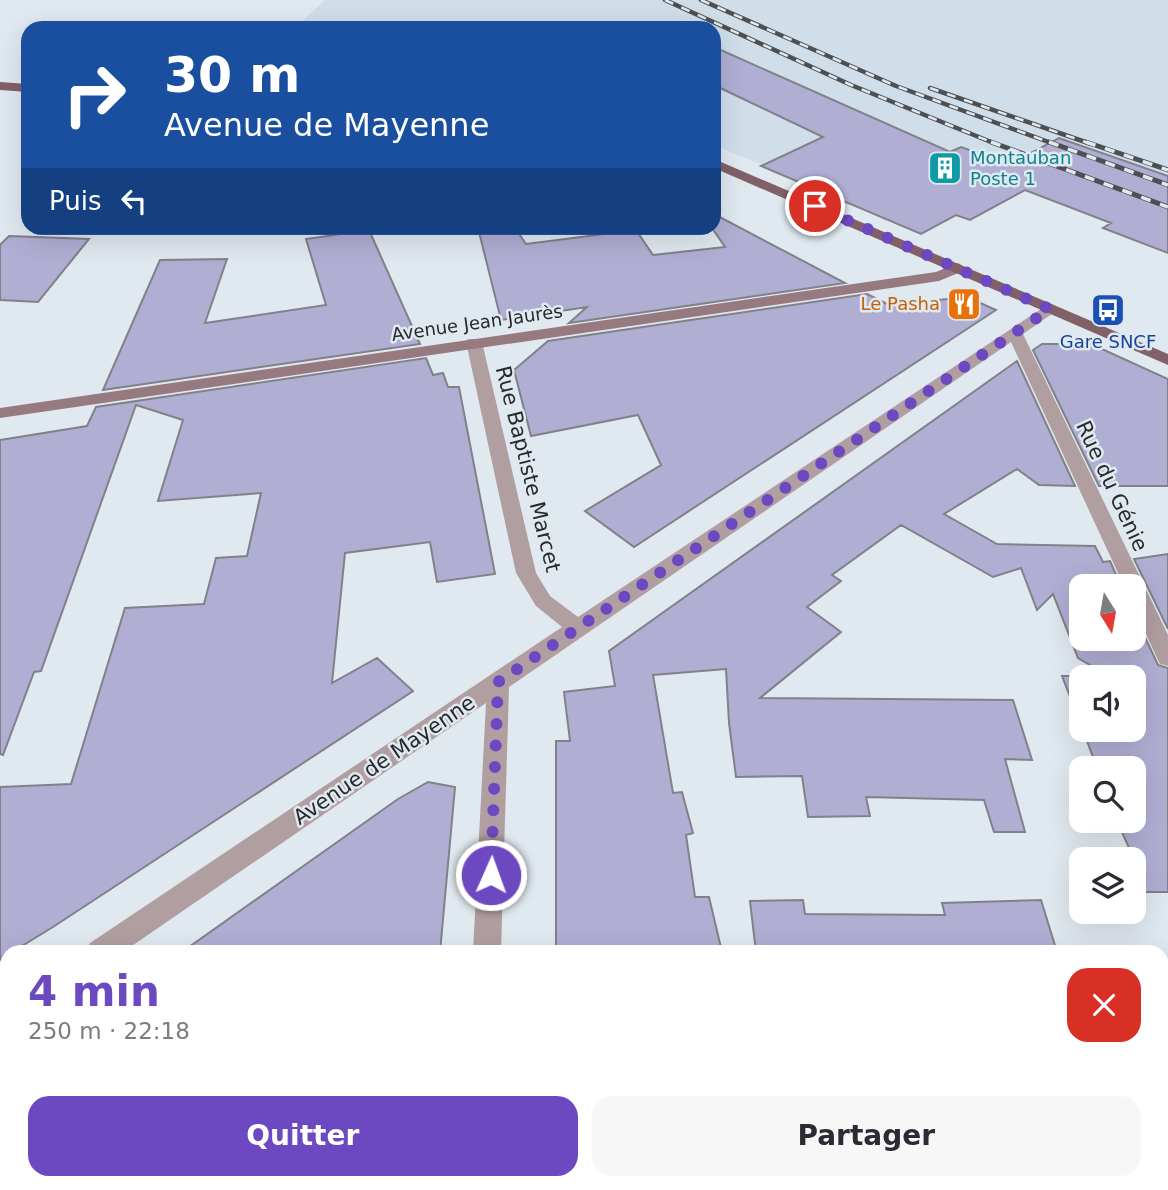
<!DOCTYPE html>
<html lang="fr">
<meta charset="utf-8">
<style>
body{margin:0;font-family:"DejaVu Sans",sans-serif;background:#f7f7f7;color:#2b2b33;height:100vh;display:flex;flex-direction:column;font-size:26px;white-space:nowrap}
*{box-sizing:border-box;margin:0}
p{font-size:23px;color:#7c7c81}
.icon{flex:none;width:38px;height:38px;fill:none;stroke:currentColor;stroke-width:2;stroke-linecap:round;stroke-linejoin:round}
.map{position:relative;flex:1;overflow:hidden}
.side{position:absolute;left:0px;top:945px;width:1169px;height:245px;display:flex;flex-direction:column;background:#fff;border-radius:21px 21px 0 0;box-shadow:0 7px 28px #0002}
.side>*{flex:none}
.hud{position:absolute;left:21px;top:21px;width:700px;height:214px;border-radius:21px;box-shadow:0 7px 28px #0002;background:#1a4fa0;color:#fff;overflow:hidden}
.needle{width:46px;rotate:169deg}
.controls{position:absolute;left:1069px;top:574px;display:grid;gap:14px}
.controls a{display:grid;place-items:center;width:77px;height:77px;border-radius:14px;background:#fff;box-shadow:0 7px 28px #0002;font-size:35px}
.pin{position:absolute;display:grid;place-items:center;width:60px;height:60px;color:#fff;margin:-30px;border:4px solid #fff;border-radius:50%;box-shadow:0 2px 7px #0007}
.me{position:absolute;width:77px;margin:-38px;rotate:2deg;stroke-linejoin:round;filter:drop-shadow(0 0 5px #0008)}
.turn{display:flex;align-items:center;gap:24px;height:147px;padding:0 28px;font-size:32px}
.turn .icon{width:91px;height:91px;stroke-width:2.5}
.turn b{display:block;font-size:49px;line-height:60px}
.then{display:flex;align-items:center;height:66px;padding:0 28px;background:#0003;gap:14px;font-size:26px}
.round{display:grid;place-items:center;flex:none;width:74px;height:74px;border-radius:21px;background:#f7f7f7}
.head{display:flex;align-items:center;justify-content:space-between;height:119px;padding:0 28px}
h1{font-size:42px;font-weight:700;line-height:52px;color:#6d49c1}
.primary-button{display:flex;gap:14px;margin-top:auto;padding:14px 28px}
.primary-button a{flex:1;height:80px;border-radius:21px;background:#6d49c1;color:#fff;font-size:28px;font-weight:700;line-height:80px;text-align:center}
.primary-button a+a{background:#f7f7f7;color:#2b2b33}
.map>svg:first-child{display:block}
.built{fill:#d0deea}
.building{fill:#b0aed3;stroke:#818189;stroke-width:2}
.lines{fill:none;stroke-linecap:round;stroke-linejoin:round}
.street{fill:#b19ea1;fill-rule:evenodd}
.secondary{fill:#967a7f;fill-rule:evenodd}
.primary{fill:#826067;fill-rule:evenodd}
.rail-far1-casing{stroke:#4c5053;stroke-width:4.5}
.rail-casing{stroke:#4c5053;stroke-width:5}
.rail-far1{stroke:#e1e9f0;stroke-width:2.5;stroke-dasharray:9;stroke-linecap:butt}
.rail{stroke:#e1e9f0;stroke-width:3.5;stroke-dasharray:10;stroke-linecap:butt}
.route{stroke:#6d49c1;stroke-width:12;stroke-dasharray:0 21.6}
.labels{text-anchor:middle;stroke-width:5;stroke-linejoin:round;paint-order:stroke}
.far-culture-label{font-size:18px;fill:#0d838f;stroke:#e1e9f0;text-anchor:start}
.far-food-label{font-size:18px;fill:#c56008;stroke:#e1e9f0;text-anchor:end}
.far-street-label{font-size:18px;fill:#272a2c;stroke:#e1e9f0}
.far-transit-label{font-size:18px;fill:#164399;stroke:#e1e9f0}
.street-label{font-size:21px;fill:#272a2c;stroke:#e1e9f0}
</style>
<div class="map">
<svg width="1168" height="1190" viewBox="0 0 1168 1190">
<rect width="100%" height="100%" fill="#e1e9f0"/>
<path class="built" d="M 325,0 L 1168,0 L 1168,224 L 1009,165 L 925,200 L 885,221 L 842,198 L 714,145 L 714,28 L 311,28 L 300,23 Z"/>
<path class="building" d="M 714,47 L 950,152 L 961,147 L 1010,164 L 1059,138 L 1168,176 L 1168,253 L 1103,228 L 1111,223 L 1025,190 L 970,220 L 956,215 L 921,234 L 761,166 L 823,137 L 714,85 Z
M 714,214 L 845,283 L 569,323 L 587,307 L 501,320 L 478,228 L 515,228 L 526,244 L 636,230 L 653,255 L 725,247 L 712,228 Z
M 369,230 L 420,344 L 103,390 L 160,260 L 227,259 L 205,323 L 326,305 L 306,239 Z
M 9,236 L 89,239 L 38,302 L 0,300 L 0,245 Z
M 867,294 L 889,305 L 967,297 L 996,310 L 634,547 L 585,511 L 661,465 L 638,415 L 531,436 L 514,370 L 548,341 Z
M 1042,344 L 1091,344 L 1168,379 L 1168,486 L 1099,486 L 1033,350 Z
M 426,358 L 433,375 L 443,373 L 448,387 L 459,387 L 495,574 L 437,582 L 430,542 L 345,553 L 332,683 L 377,658 L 413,691 L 53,927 L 12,952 L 7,952 L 0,960 L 0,787 L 71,784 L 125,608 L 204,604 L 216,558 L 247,556 L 261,493 L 158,501 L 183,420 L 136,405 L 41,671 L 34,672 L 3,755 L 0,754 L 0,440 L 87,426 L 96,407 Z
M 1017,361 L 1075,486 L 1039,485 L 1017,469 L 944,514 L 997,544 L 1095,546 L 1103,562 L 1110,561 L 1121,586 L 1082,586 L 1082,639 L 1134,639 L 1134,614 L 1158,665 L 1168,668 L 1168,892 L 1134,892 L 1134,859 L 1117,821 L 1134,821 L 1134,768 L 1097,768 L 1083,730 L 1134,730 L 1134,677 L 1082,677 L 1082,727 L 1062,676 L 1109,676 L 1078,658 L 1053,594 L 1037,610 L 1021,568 L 993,577 L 901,525 L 832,575 L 841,581 L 807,607 L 841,632 L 760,698 L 1013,700 L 1032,760 L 1005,759 L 1025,832 L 994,832 L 984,800 L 866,797 L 870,816 L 808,817 L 802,776 L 736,777 L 729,723 L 726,669 L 653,675 L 673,793 L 682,792 L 693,833 L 686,835 L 695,897 L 709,897 L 722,952 L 556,952 L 556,741 L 570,741 L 564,692 L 615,686 L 609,651 Z
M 1168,554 L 1168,629 L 1134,559 Z
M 428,782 L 455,787 L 440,952 L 182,952 L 398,799 Z
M 803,900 L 805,914 L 945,915 L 942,903 L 1041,900 L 1057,952 L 756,952 L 750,901 Z"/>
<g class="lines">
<path class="street" d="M 1050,303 L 1058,308 L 1056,311 L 1023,334 L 1168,635 L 1168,666 L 1160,664 L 1157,658 L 1134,608 L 1134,586 L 1124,586 L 1011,342 L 509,687 L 501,952 L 473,952 L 486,703 L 123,952 L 86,952 L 90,943 L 562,627 L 536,606 L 516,573 L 466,342 L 468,339 L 480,339 L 482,342 L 536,573 L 550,596 L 578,617 Z
M 7,1001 L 7,1031 L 0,1034 L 0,1004 Z
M 1162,1013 L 1168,1013 L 1168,1041 L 1162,1041 Z
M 0,1046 L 7,1046 L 7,1076 L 0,1076 Z
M 462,1183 L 494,1183 L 493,1190 L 461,1190 Z"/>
<path class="secondary" d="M 958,263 L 966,268 L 963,271 L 939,281 L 0,418 L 0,408 L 936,272 Z"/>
<path class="primary" d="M 0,82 L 28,84 L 28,92 L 0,90 Z
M 714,159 L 1168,354 L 1168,365 L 714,168 Z"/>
<g class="rail-far1-casing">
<path id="rail-far1" d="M 665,0 L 851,85 L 996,144
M 701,0 L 896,86 L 1054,144
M 930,88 L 1091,144"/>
</g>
<g class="rail-casing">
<path id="rail" d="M 991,142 L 1168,207
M 1049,142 L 1168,185
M 1086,142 L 1168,170"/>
</g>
<use href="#rail-far1" class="rail-far1"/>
<use href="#rail" class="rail"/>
</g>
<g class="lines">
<path class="route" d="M 491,875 L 498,682 L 1050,309 L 815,206"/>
</g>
<defs>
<g id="building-square" transform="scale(1.75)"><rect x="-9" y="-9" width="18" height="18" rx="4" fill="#0f9aa8" stroke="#e1e9f0"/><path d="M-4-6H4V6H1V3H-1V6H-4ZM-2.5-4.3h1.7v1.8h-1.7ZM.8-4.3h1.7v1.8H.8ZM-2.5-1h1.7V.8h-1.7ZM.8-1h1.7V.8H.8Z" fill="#fff"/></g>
<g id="restaurant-square" transform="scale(1.75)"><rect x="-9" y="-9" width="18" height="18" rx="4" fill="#e8710a" stroke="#e1e9f0"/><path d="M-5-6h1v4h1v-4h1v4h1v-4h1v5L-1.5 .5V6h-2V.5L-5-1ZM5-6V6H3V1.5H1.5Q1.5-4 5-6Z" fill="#fff"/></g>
<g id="bus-square" transform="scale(1.75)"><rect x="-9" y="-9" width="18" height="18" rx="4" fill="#1a4fb4" stroke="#e1e9f0"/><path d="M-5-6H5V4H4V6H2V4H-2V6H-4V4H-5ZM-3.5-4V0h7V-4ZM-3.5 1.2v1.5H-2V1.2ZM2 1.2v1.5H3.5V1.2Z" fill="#fff"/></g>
</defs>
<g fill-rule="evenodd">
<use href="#building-square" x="945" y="168"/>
<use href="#restaurant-square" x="964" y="304"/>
<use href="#bus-square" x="1108" y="310"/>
</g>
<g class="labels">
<g class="far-culture-label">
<text x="970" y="164">Montauban<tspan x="970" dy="21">Poste 1</tspan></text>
</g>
<g class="far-food-label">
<text x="940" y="310">Le Pasha</text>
</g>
<g class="far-street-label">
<text transform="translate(477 323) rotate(-8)" y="6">Avenue Jean Jaurès</text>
</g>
<g class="far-transit-label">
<text x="1108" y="348">Gare SNCF</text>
</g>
<g class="street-label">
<text transform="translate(528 469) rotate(76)" y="7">Rue Baptiste Marcet</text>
<text transform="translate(1112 486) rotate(65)" y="7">Rue du Génie</text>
<text transform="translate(384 760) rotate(-34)" y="7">Avenue de Mayenne</text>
</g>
</g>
</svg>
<div class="controls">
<a><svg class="needle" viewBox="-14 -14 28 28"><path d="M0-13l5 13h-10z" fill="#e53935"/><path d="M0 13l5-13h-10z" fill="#7c7c81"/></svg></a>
<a><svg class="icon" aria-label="sound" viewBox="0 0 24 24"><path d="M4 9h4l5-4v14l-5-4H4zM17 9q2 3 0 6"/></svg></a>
<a><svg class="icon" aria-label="search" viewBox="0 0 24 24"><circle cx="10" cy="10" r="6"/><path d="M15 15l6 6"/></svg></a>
<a><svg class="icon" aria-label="layers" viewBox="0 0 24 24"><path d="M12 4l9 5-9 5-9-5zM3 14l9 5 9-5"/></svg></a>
</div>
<div class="pin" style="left:815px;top:206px;background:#d93025"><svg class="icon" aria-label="arrive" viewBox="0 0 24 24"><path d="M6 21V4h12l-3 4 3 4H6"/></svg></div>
<svg class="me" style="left:491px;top:875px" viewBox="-20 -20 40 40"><circle r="17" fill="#6d49c1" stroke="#fff" stroke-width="3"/><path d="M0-11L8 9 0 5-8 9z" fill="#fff"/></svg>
<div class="hud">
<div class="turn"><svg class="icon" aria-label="right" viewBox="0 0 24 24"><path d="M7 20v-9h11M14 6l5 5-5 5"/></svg><div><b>30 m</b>Avenue de Mayenne</div></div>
<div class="then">Puis<svg class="icon" aria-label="left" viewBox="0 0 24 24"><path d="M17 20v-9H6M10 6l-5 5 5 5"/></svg></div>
</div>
<section class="side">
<div class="head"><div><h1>4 min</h1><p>250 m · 22:18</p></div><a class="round" style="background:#d93025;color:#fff"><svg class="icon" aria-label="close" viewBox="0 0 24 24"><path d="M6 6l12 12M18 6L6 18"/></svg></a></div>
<div class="primary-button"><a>Quitter</a><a>Partager</a></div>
</section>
</div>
